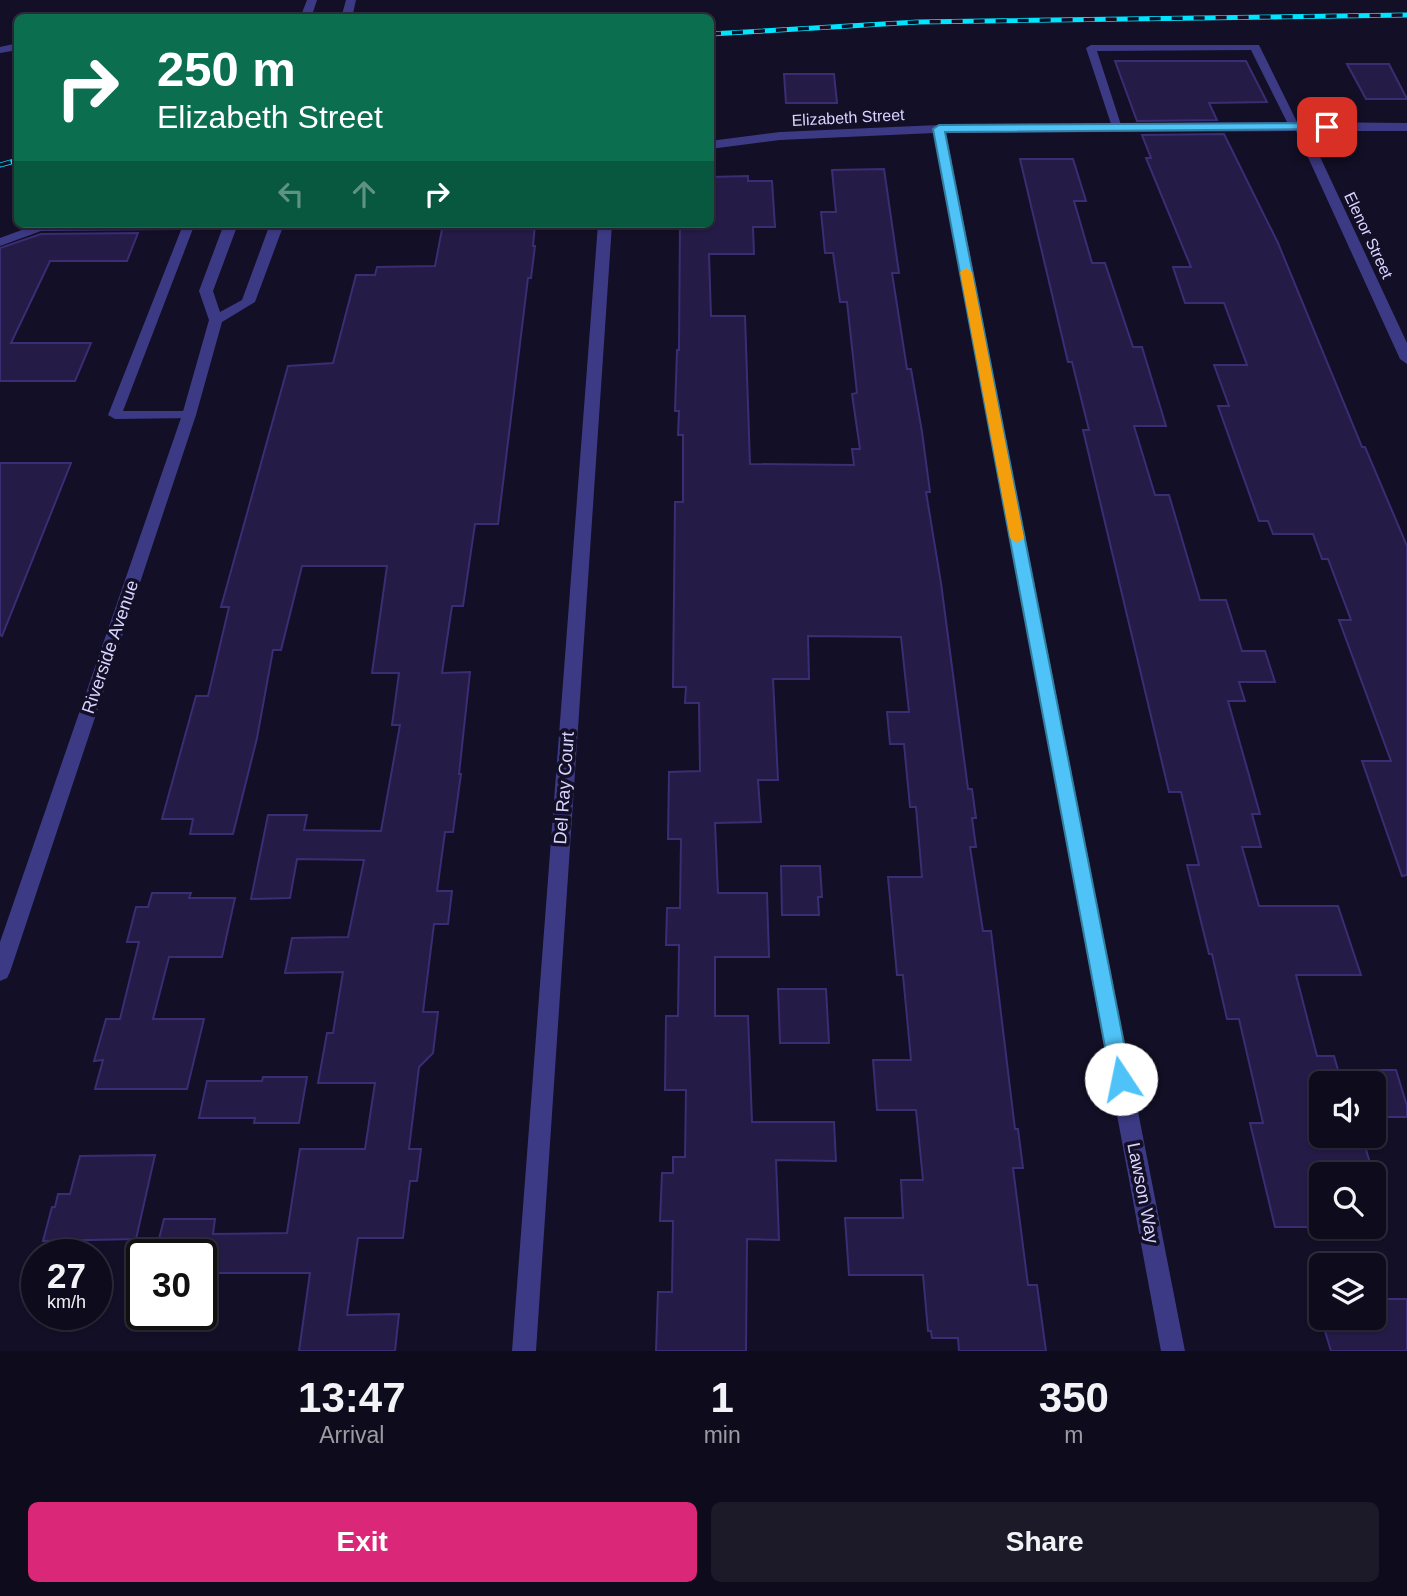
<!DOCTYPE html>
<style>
body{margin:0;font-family:Helvetica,sans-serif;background:#1c1929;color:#f1f3f6;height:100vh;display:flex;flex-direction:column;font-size:26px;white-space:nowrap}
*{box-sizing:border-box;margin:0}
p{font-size:23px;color:#9b9ba3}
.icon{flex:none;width:38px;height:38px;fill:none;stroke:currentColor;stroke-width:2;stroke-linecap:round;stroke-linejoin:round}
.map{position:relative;height:1351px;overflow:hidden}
.side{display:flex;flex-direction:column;background:#0e0b1c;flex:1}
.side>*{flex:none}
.banner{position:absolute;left:14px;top:14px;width:700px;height:214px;border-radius:10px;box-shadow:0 2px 5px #0004,0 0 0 2px #2e2b3b;background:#0b6e4f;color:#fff;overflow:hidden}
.controls{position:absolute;left:1309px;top:1071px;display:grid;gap:14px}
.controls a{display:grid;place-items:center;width:77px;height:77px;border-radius:10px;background:#0e0b1c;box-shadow:0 2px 5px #0004,0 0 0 2px #2e2b3b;font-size:35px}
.speed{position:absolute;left:21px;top:1239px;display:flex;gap:14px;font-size:35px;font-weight:700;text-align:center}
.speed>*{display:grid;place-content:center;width:91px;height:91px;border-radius:50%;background:#0e0b1c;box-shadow:0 2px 5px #0004,0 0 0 2px #2e2b3b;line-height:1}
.speed small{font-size:18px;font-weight:400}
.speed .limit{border:4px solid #111;border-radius:10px;background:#fff;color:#111}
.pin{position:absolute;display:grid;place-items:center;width:60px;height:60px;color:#fff;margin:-30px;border-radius:14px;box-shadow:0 4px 10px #0006}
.me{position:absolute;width:77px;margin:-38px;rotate:349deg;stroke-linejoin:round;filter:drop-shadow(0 0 5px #0008)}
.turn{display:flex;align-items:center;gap:24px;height:147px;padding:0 28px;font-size:32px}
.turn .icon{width:91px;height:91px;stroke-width:2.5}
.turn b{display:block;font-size:49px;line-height:60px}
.lanes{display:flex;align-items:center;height:66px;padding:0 28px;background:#0003;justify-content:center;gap:35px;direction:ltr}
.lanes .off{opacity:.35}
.eta{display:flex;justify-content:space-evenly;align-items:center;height:119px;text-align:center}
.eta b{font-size:42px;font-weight:700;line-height:49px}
.cta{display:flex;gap:14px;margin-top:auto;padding:14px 28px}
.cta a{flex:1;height:80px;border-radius:10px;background:#db2777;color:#fff;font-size:28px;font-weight:700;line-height:80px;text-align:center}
.cta a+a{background:#1c1929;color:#f1f3f6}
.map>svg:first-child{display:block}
.building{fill:#241b47;stroke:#3b2d73;stroke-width:2}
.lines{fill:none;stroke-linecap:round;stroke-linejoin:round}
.service{fill:#3d3a85;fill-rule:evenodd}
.minor{fill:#3d3a85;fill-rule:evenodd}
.tertiary{fill:#3d3a85;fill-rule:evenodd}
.rail-casing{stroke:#00e5ff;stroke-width:5}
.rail{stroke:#130f26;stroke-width:3.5;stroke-dasharray:11;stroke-linecap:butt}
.route{fill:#4fc3f7;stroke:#337fa1;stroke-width:2}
.slow{fill:#f59e0b}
.labels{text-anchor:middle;stroke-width:7;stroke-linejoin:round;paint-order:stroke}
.far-street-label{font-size:16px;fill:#d9d4ff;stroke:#130f26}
.street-label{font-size:18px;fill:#d9d4ff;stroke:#130f26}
</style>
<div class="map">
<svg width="1407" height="1351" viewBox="0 0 1407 1351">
<rect width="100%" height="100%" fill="#130f26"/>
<path class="building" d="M 1115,61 L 1246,61 L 1267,102 L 1209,103 L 1217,120 L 1137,121 Z
M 1347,64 L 1389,64 L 1407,99 L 1366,99 Z
M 784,74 L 834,74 L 837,103 L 786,103 Z
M 1224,134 L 1278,243 L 1362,447 L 1365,447 L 1407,546 L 1407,875 L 1402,876 L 1362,761 L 1391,761 L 1339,620 L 1351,620 L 1328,559 L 1322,559 L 1313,534 L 1273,534 L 1268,521 L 1259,521 L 1218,406 L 1229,406 L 1214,365 L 1247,365 L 1224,303 L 1185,303 L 1173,267 L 1191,267 L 1146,158 L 1151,158 L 1142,135 Z
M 1020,159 L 1073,159 L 1086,201 L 1074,201 L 1092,263 L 1105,263 L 1133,347 L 1142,347 L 1166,426 L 1134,426 L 1155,495 L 1169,495 L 1200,600 L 1226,600 L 1242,651 L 1265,651 L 1275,682 L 1239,682 L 1245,701 L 1228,701 L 1260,814 L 1252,814 L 1261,847 L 1242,847 L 1259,906 L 1338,906 L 1361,975 L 1296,975 L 1317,1056 L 1334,1056 L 1338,1070 L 1396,1070 L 1407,1106 L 1407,1117 L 1374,1117 L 1374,1083 L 1321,1083 L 1321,1136 L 1362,1136 L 1370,1163 L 1336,1163 L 1339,1174 L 1321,1174 L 1321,1227 L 1353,1227 L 1275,1227 L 1250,1123 L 1263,1123 L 1239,1019 L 1227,1019 L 1212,954 L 1209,954 L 1187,865 L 1199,865 L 1181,792 L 1169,792 L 1083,430 L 1089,430 L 1072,362 L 1068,362 Z
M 884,169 L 899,273 L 892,273 L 907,369 L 911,369 L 922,432 L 930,492 L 926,492 L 941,583 L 968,789 L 972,789 L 976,818 L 972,818 L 976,847 L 970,847 L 983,931 L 991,931 L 1015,1129 L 1018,1129 L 1023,1168 L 1013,1168 L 1028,1285 L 1037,1285 L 1046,1351 L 959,1351 L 958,1338 L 932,1338 L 931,1331 L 928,1331 L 923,1275 L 849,1275 L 845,1218 L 903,1218 L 901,1180 L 923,1180 L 916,1110 L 877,1110 L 873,1060 L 911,1060 L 903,975 L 897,975 L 888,877 L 922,877 L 916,807 L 910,807 L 904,744 L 890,744 L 887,712 L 909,712 L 901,637 L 808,636 L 809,679 L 773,679 L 778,780 L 758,780 L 761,822 L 715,823 L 718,893 L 767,893 L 769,957 L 715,957 L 715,1016 L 748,1016 L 752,1122 L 834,1122 L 836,1161 L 776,1160 L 779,1240 L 747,1239 L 746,1351 L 656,1351 L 658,1292 L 672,1292 L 673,1221 L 660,1221 L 662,1173 L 673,1173 L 673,1157 L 685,1157 L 686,1090 L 665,1090 L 666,1016 L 678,1016 L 679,945 L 666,945 L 667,908 L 680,908 L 681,839 L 668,839 L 669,772 L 700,771 L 699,703 L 685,703 L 686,687 L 673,687 L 675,502 L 683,502 L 683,435 L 678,435 L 679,411 L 675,411 L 677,350 L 679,350 L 680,224 L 710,225 L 710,177 L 748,176 L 748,181 L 772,181 L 775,227 L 753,227 L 754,254 L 709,254 L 711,316 L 745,316 L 750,464 L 854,465 L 852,449 L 860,449 L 852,394 L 857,393 L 847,302 L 840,302 L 833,253 L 825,253 L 821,212 L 836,212 L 832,170 Z
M 443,224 L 535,224 L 533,246 L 535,246 L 531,278 L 528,278 L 498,524 L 475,524 L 463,606 L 452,606 L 442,673 L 470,672 L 459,774 L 461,774 L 453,832 L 445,832 L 437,891 L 452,891 L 448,924 L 434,924 L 423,1012 L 438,1012 L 433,1053 L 419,1067 L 409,1149 L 421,1149 L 417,1181 L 410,1181 L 403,1238 L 358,1238 L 347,1315 L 399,1314 L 395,1351 L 299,1351 L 310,1273 L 201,1273 L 201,1255 L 155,1255 L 164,1219 L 215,1219 L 213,1234 L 287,1233 L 300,1149 L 365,1149 L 375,1083 L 318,1083 L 327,1033 L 333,1033 L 343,972 L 285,973 L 292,938 L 348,937 L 364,860 L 297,859 L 290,898 L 251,899 L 268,815 L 307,815 L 304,830 L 381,831 L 400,725 L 392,725 L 399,673 L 372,673 L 387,566 L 302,566 L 281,650 L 273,650 L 257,738 L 233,834 L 190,834 L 193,819 L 162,819 L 196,696 L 208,696 L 229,607 L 221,607 L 288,366 L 333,363 L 356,275 L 375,275 L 377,267 L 435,266 Z
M 138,233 L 127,261 L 50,261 L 11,343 L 91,343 L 75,381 L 0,381 L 0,248 L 41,234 Z
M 0,463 L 71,463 L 2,636 L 0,635 Z
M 781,866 L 820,866 L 822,897 L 818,897 L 819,915 L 782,915 Z
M 152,893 L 191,893 L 189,898 L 235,898 L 222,957 L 169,957 L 153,1019 L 204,1019 L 187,1089 L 95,1089 L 103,1060 L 94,1061 L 106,1019 L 120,1019 L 139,942 L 127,942 L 136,907 L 148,907 Z
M 778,989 L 826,989 L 829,1043 L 780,1043 Z
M 263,1077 L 307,1077 L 299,1123 L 254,1123 L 255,1118 L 199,1118 L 207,1081 L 262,1081 Z
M 155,1155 L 136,1239 L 43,1241 L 52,1207 L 55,1207 L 58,1194 L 70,1194 L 80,1156 Z
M 1374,1299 L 1407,1299 L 1407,1351 L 1331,1351 L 1321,1318 L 1374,1318 Z"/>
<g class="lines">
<path class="service" d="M 1091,45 L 1259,45 L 1299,126 L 1294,129 L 1289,126 L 1251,50 L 1097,51 L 1122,128 L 1113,130 L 1086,48 Z
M 38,224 L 193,224 L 194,226 L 123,411 L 189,411 L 196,415 L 194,418 L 115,419 L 108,415 L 181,230 L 41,231 L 0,246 L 0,238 Z"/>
<path class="minor" d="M 18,43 L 18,50 L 0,53 L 0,47 Z
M 1300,122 L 1407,123 L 1407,131 L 1308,131 L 1407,343 L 1407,364 L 1400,359 L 1296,131 L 946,133 L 1185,1351 L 1161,1351 L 934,133 L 780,140 L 710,149 L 710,141 L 780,132 L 939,125 Z
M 598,224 L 612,224 L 536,1351 L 512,1351 Z"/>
<path class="tertiary" d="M 307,0 L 317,0 L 311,18 L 300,18 Z
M 346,0 L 356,0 L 352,18 L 341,18 Z
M 224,224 L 238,224 L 213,291 L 220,312 L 242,300 L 270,224 L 284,224 L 255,302 L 222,322 L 196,415 L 10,972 L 7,978 L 0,981 L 0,942 L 182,415 L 209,320 L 199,291 Z"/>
<g class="rail-casing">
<path id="rail" d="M 710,34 L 918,22 L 1407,15
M 0,165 L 18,160"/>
</g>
<use href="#rail" class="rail"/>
</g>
<path class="route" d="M 1327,123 L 1331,124 L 1331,129 L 945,132 L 1131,1079 L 1128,1086 L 1121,1089 L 1114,1086 L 1111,1079 L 933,129 L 939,125 Z"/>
<path class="slow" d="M 966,268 L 972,272 L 1024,538 L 1017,543 L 1010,538 L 960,272 Z"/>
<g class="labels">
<g class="far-street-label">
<text transform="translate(848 117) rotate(-3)" y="6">Elizabeth Street</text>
<text transform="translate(1369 235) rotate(65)" y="6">Elenor Street</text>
</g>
<g class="street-label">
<text transform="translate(110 647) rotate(-71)" y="6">Riverside Avenue</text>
<text transform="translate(564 788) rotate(-86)" y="6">Del Ray Court</text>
<text transform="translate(1143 1193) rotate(79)" y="6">Lawson Way</text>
</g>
</g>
</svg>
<div class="controls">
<a><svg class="icon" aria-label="sound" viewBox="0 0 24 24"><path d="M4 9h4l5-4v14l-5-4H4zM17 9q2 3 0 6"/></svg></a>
<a><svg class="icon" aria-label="search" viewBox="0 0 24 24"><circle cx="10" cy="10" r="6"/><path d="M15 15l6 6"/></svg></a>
<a><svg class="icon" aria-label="layers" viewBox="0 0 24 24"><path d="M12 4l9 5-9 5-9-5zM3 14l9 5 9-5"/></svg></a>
</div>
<div class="speed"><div>27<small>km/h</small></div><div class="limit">30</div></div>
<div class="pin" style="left:1327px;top:127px;background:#d93025"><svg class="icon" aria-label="arrive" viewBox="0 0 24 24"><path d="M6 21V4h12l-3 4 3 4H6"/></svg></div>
<svg class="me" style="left:1121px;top:1079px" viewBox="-20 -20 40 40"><circle r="19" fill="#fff"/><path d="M0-13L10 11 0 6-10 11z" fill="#4fc3f7"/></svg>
<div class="banner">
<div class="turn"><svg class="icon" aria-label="right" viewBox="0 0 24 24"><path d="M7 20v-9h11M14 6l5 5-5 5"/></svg><div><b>250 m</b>Elizabeth Street</div></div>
<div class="lanes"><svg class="icon off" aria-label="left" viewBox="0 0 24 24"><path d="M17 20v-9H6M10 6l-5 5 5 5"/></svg><svg class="icon off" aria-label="ahead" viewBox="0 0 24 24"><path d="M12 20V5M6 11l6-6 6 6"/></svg><svg class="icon" aria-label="right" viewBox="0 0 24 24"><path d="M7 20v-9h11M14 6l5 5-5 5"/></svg></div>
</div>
</div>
<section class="side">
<div class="eta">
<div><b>13:47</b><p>Arrival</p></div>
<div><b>1</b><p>min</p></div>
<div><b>350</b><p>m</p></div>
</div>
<div class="cta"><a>Exit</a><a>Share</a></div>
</section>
